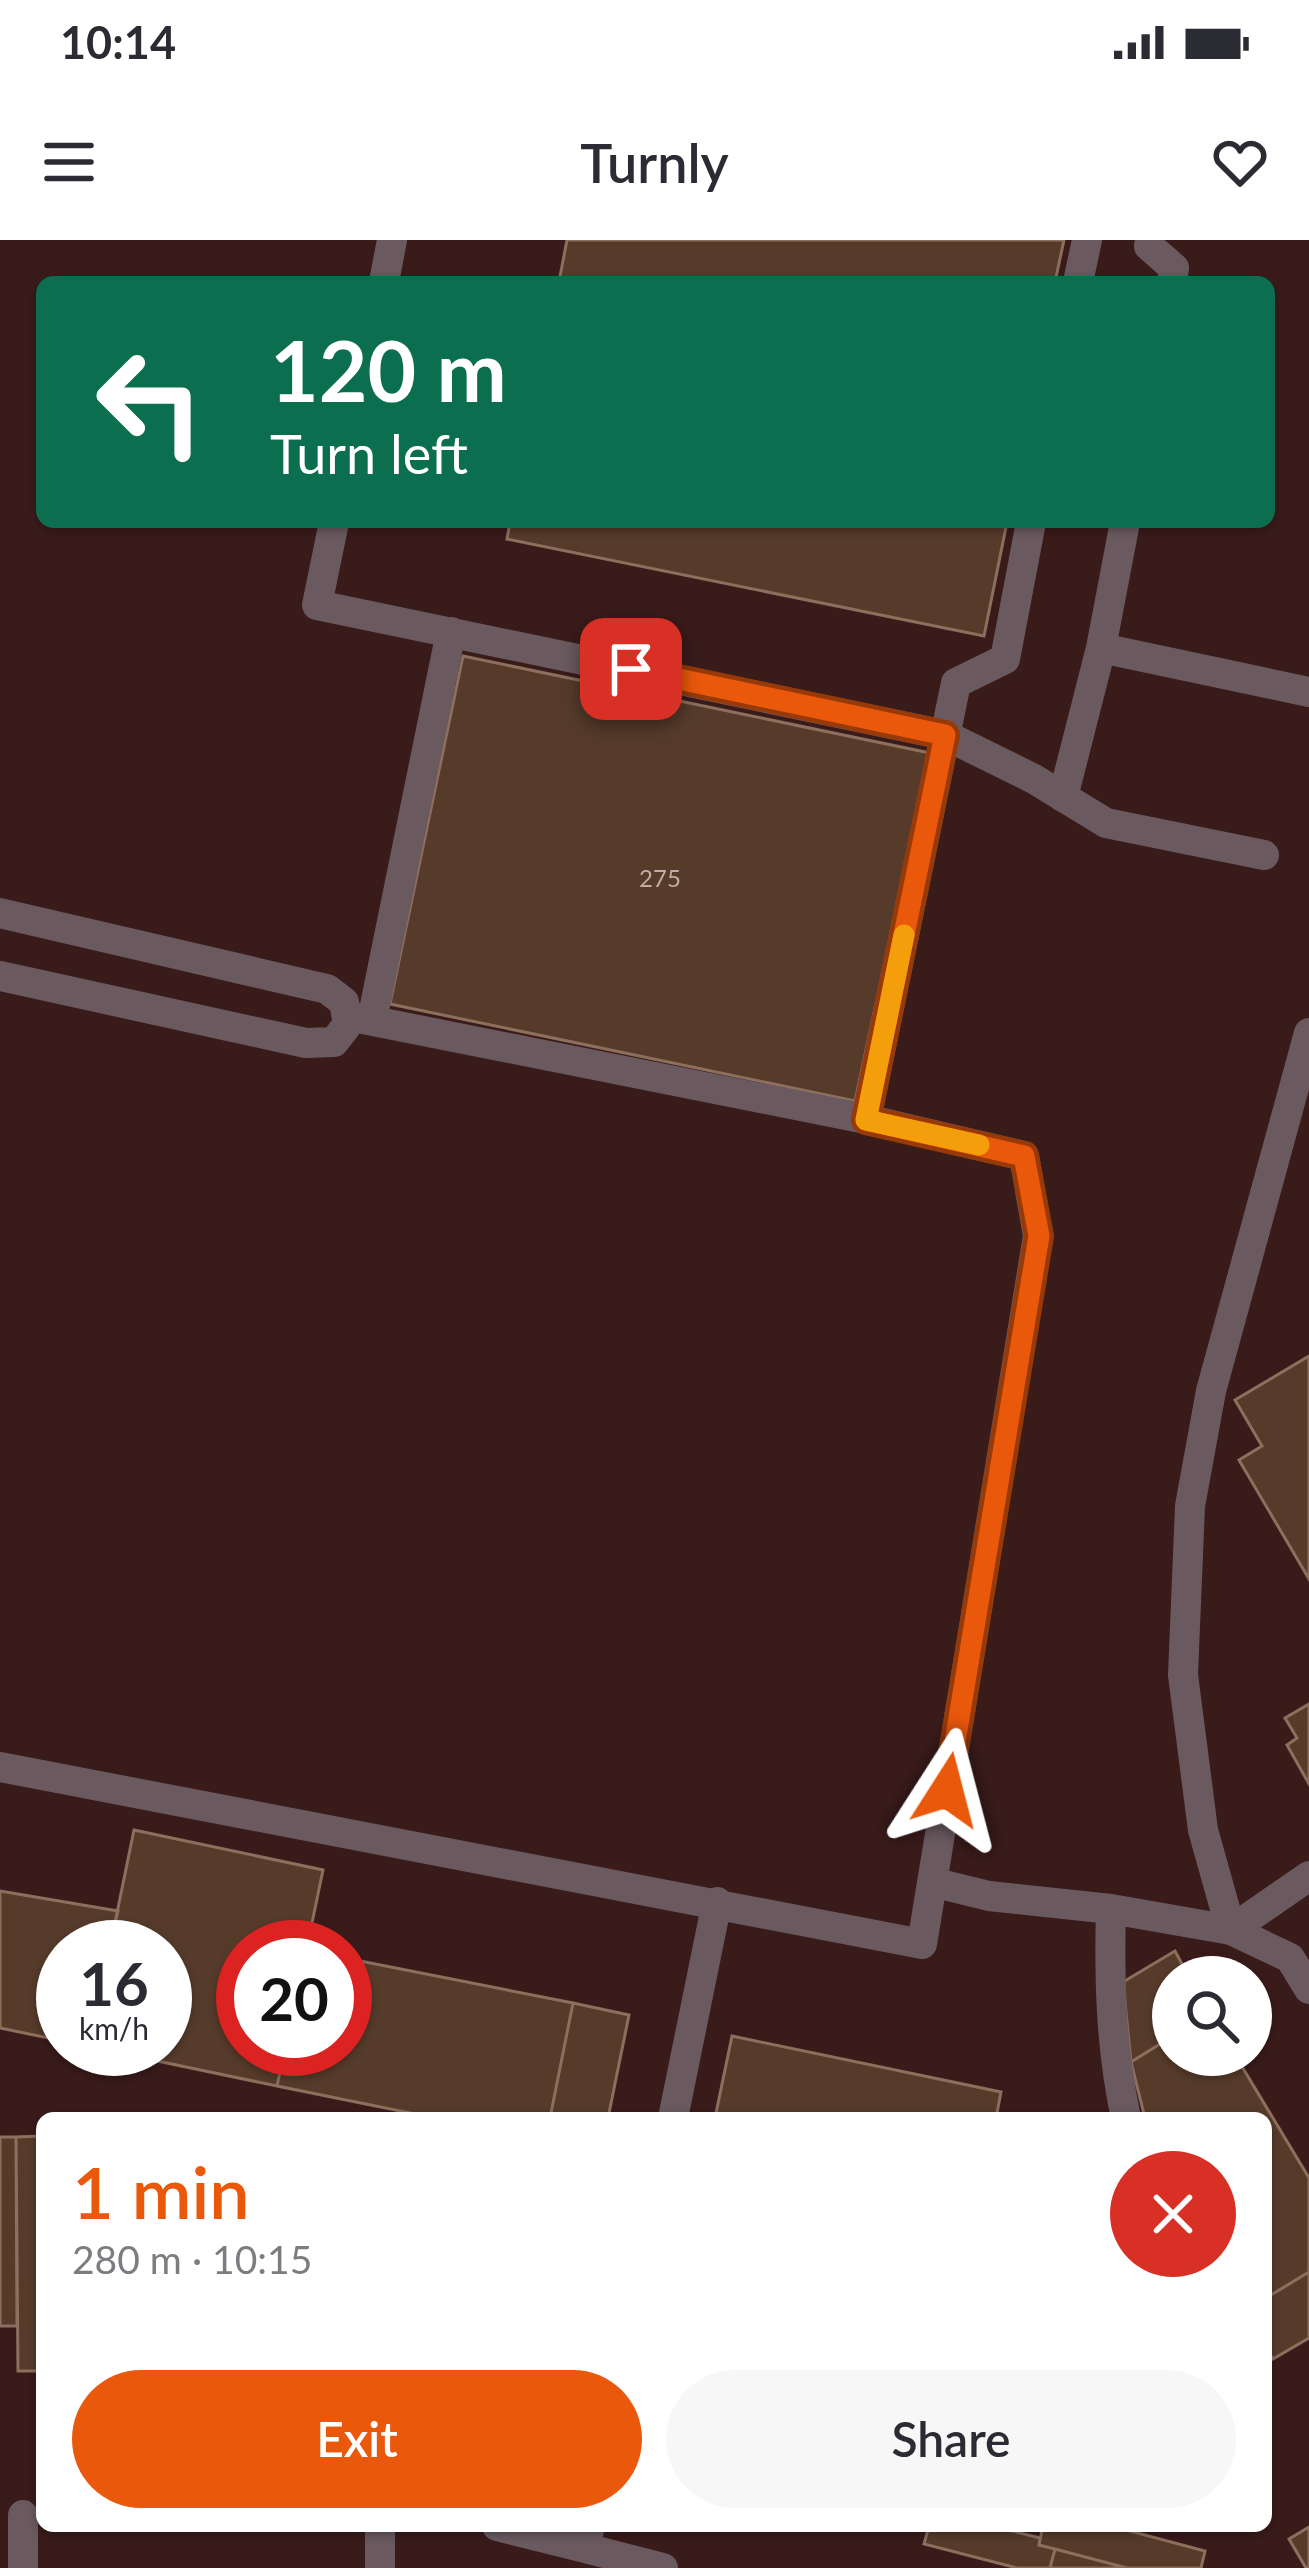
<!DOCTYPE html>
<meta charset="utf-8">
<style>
body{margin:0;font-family:Lato,sans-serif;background:#f7f7f7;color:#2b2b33;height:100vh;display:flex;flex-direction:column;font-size:45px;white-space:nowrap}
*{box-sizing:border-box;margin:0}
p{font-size:39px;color:#7c7c81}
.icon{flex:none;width:66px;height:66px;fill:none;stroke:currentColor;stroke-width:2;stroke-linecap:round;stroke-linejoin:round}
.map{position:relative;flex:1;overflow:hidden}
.panel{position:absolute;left:36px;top:1872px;width:1236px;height:420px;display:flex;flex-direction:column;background:#fff;border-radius:18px;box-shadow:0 3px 9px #0004}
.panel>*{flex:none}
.top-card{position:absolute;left:36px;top:36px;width:1239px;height:252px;border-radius:18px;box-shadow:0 3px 9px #0004;background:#0b6e4f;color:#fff;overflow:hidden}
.tools{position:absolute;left:1152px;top:1716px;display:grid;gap:24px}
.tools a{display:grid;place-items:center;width:120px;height:120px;border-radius:50%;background:#fff;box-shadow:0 3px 9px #0004;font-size:60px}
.speed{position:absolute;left:36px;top:1680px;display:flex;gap:24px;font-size:60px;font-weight:700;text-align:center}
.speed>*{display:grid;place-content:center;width:156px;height:156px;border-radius:50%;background:#fff;box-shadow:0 3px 9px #0004;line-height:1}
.speed small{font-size:30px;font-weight:400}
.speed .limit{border:18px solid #d22;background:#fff;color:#111}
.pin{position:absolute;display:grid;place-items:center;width:102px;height:102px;color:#fff;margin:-51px;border-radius:24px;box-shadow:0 6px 18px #0006}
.me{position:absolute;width:132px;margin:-66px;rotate:9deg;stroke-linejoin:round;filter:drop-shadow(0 0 9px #0008)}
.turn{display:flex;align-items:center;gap:42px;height:252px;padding:0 36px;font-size:54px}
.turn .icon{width:156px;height:156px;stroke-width:2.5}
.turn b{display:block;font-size:84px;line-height:102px}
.round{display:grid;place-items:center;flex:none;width:126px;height:126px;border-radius:63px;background:#f7f7f7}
.summary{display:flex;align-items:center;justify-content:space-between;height:204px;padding:0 36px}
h1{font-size:72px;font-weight:600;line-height:90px;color:#ea580c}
.cta{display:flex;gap:24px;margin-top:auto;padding:24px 36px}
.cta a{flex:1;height:138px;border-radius:72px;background:#ea580c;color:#fff;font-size:48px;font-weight:600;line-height:138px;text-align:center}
.cta a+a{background:#f7f7f7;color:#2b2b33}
.status{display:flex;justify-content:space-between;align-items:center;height:84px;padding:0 60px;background:#fff;direction:ltr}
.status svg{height:33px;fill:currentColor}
header{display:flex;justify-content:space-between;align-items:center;height:156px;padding:0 36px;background:#fff;font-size:54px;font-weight:600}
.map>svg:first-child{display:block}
.building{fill:#563b2a;stroke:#8d6f5d;stroke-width:3}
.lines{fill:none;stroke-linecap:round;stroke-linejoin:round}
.minor{stroke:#6a5a60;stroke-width:30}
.route-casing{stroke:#983908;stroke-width:30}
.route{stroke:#ea580c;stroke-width:21}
.slow{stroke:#f59e0b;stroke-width:21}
.labels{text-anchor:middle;stroke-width:9;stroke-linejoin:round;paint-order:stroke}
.number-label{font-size:24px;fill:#c2aca6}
</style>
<div class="status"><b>10:14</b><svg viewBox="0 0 49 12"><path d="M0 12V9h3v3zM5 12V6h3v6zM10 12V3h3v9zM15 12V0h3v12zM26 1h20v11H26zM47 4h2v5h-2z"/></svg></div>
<header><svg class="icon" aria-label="menu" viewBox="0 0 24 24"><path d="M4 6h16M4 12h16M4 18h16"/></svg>Turnly<svg class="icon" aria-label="heart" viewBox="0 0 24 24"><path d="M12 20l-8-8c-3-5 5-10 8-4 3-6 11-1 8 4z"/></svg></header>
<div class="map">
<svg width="1309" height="2328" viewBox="0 0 1309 2328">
<rect width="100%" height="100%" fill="#391b1a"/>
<path class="building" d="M 567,0 L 1064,0 L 1055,42 L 559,42 Z
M 510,282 L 1007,282 L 984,396 L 507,299 Z
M 463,416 L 930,513 L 855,861 L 390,764 Z
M 1309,1116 L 1309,1339 L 1239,1220 L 1262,1206 L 1235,1160 Z
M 1309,1464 L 1309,1544 L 1287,1505 L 1297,1498 L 1285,1478 Z
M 134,1590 L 323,1630 L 307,1707 L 243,1707 L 243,1809 L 285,1809 L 277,1846 L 100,1809 L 165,1809 L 165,1707 L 110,1707 Z
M 0,1651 L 118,1671 L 110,1707 L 63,1707 L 63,1801 L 0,1788 Z
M 1175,1711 L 1189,1737 L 1173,1737 L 1173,1796 L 1131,1822 L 1123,1742 Z
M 345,1718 L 573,1763 L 550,1878 L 435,1878 L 277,1846 L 285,1809 L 345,1809 Z
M 573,1763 L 629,1775 L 608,1878 L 550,1878 Z
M 732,1796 L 1001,1852 L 996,1878 L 715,1878 Z
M 1173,1796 L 1173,1815 L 1235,1815 L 1309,1938 L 1309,2032 L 1266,2058 L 1266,1878 L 1145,1878 L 1131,1822 Z
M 42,1896 L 42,2131 L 18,2131 L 16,1897 Z
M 0,1897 L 16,1897 L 17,2086 L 0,2086 Z
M 1309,2032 L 1309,2098 L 1273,2119 L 1266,2107 L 1266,2058 Z
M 929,2286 L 992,2286 L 1040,2298 L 1039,2305 L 1055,2309 L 1050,2328 L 1017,2328 L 924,2304 Z
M 1043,2286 L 1111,2286 L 1205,2311 L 1201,2328 L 1127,2328 L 1039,2305 Z
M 1309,2287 L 1309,2328 L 1306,2328 L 1289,2299 Z
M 1055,2309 L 1127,2328 L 1050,2328 Z"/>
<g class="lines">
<path class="minor" d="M 1150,0 L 1149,6 L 1174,28 L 1172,42
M 384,42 L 392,0
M 1078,42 L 1087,0
M 334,282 L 317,365 L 945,495 L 1034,539 L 1106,583 L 1264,615
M 1125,282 L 1101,408 L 1309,452
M 1063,557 L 1101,408
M 0,673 L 327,749 L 344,762 L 348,784 L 334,802 L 306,803 L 0,736
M 348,776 L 866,879 L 956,443 L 1005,419 L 1031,282
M 372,780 L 451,392
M 1309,793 L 1211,1151 L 1190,1266 L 1183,1435 L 1203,1590 L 1231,1690 L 1309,1636
M 0,1527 L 922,1704 L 1038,996 L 1024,916 L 866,879
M 932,1642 L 989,1656 L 1111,1669 L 1231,1690 L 1290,1718 L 1309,1749
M 1111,1669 C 1109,1740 1111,1809 1126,1878
M 673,1878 L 717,1662
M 497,2286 L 585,2308
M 590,2286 L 585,2308 L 663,2328
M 23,2328 L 23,2275
M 380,2328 L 380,2286"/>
</g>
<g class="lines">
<g class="route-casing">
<path id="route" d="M 631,429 L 945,495 L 866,880 L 1024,916 L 1039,996 L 947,1550"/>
</g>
<use href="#route" class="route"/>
<path class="slow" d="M 904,695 L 866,880 L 979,905"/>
</g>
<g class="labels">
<g class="number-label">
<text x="660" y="647">275</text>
</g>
</g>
</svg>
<div class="tools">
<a><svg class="icon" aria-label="search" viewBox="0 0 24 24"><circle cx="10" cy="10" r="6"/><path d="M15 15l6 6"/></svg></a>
</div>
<div class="speed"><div>16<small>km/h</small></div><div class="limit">20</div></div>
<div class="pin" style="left:631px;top:429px;background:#d93025"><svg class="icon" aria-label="arrive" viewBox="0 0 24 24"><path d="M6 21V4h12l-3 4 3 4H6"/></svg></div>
<svg class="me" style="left:947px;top:1550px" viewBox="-20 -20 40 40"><path d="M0-17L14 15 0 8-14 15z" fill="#ea580c" stroke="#fff" stroke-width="4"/></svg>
<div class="top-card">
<div class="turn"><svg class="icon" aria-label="left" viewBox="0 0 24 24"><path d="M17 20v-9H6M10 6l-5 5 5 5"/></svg><div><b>120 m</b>Turn left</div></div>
</div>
<section class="panel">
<div class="summary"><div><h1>1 min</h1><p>280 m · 10:15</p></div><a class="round" style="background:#d93025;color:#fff"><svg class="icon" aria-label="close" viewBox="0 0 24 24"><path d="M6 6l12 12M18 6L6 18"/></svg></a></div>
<div class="cta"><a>Exit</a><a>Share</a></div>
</section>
</div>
